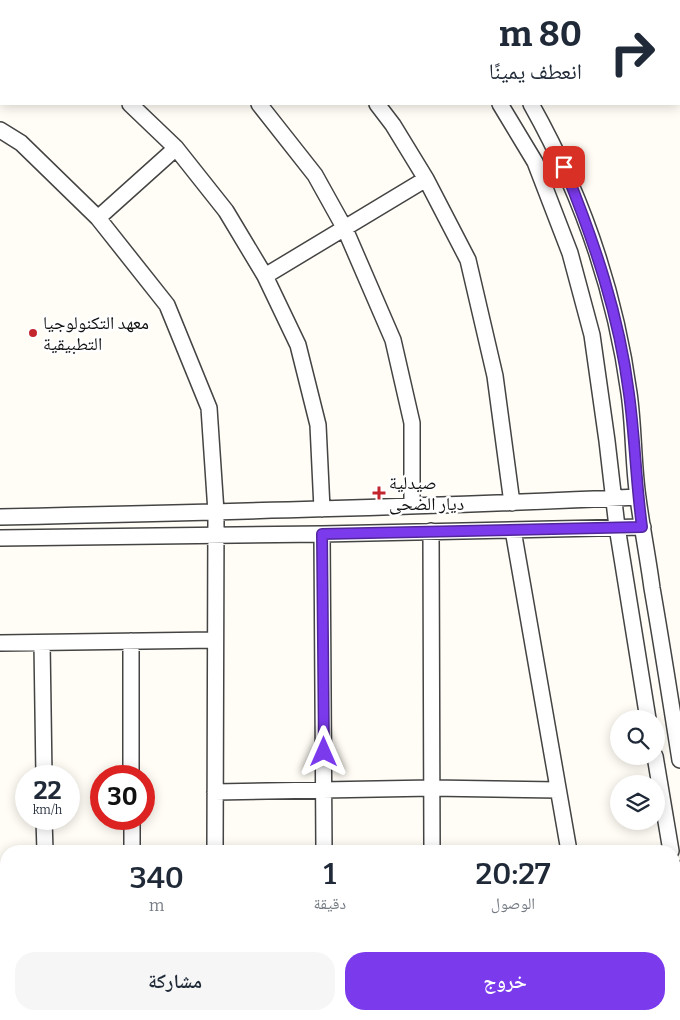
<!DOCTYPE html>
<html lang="ar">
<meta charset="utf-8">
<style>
body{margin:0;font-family:Bitter,"Noto Naskh Arabic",serif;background:#f6f6f7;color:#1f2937;direction:rtl;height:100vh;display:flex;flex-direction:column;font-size:19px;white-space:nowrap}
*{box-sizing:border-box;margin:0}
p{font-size:16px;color:#747a83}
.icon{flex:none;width:28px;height:28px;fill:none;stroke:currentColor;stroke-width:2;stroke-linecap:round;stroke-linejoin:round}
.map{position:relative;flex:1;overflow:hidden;direction:ltr}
.drawer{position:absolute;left:0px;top:845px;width:680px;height:175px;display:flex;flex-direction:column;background:#fff;border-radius:20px 20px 0 0;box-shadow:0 2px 12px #0003;direction:rtl}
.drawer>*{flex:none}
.hud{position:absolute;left:0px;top:0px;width:680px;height:105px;box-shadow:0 2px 12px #0003;direction:rtl;background:#fff;color:#1f2937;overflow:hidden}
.controls{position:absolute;left:610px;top:710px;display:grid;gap:10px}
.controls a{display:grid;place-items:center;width:55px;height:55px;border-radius:50%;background:#fff;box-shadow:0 2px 12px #0003;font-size:25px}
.speed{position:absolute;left:15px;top:765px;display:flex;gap:10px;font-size:25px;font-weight:700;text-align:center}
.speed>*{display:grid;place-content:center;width:65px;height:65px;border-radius:50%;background:#fff;box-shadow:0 2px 12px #0003;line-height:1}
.speed small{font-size:12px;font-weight:400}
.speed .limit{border:8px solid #d22;background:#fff;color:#111}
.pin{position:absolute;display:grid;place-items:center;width:42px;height:42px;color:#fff;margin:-21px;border-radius:10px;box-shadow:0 2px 8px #0006}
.me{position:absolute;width:55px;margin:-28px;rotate:0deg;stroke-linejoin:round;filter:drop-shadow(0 0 4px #0008)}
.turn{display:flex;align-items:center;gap:18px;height:105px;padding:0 15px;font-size:22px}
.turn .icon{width:65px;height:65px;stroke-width:2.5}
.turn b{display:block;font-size:35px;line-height:42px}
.eta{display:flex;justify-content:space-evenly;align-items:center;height:85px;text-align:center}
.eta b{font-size:30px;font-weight:600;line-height:35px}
.cta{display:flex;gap:10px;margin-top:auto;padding:10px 15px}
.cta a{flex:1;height:58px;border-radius:20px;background:#7c3aed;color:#fff;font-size:20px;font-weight:600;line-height:58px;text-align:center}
.cta a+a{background:#f6f6f7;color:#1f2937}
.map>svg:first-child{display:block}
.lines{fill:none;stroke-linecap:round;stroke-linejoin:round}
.street-casing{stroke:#444;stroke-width:18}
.street{stroke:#fff;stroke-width:15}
.route-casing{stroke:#51269a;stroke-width:12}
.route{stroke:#7c3aed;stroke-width:9}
.poi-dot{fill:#c4262e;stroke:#fff;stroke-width:2}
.labels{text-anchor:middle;stroke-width:5;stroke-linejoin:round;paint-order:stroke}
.poi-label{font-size:18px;fill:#111;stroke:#fff;text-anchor:start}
</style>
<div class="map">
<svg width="680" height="1020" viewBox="0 0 680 1020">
<rect width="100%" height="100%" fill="#fffdf5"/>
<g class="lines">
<g class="street-casing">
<path id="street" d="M 153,0 L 155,1
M 288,0 L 289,1
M 426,0 L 427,1
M 461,0 L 462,1
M 91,1 L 92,0
M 333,1 L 335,0
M 0,10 L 1,10
M 130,104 L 176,148 L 226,211 L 265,276 L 298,345 L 318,425 L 322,509
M 259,104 L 315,175 L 345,229 L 393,340 L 412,423 L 412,506
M 377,104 L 393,125 L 426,179 L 468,260 L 495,376 L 512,503
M 500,104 L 535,162 L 570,253 L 592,335 L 607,441 L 617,527 L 648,719
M 531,104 C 581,193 615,291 629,393 C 634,428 633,463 638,498 C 642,528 648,558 652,588 C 662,645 671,703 680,760
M 0,130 L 21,143 L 98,218 L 167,305 L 209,408 L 216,512 L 215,851
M 98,218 L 176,148
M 265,276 L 426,179
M 0,517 C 213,512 425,507 638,497
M 513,530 L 569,851
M 431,531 L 432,851
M 322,534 L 324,851
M 0,538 L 322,534 L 643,527
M 131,641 L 131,776
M 0,643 L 215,640
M 42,643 L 44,776
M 655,756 L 671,851
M 215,792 L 432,788 L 558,790
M 44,819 L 45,851
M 132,819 L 132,851
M 674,867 L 680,902
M 0,900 L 6,900
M 215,1014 L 215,1020
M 325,1014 L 325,1020
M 433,1014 L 433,1020
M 603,1014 L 605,1020"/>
</g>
<use href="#street" class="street"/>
</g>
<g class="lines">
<g class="route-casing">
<path id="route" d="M 324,752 L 322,534 L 642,527 C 636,483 635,438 629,394 C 619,314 594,241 564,167"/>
</g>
<use href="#route" class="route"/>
</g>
<g class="poi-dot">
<circle cx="33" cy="333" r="5"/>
<path d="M376.5 485.5h5v5h5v5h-5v5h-5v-5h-5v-5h5z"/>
</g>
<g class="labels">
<g class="poi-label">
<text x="43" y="329">معهد التكنولوجيا<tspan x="43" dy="21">التطبيقية</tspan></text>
<text x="389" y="489">صيدلية<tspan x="389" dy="21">ديار الضحى</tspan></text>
</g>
</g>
</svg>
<div class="controls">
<a><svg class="icon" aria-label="search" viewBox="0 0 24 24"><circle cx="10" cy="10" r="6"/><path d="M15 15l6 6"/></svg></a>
<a><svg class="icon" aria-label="layers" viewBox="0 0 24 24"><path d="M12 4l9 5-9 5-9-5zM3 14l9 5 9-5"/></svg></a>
</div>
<div class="speed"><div>22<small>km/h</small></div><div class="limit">30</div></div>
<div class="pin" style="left:564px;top:167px;background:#d93025"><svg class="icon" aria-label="arrive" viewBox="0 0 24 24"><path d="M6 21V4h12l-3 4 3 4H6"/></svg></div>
<svg class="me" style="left:324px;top:752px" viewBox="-20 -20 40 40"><path d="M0-17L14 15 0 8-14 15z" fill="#7c3aed" stroke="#fff" stroke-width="4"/></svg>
<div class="hud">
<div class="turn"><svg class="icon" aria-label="right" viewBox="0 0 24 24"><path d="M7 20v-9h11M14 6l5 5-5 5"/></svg><div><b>80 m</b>انعطف يمينًا</div></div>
</div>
<section class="drawer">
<div class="eta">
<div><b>20:27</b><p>الوصول</p></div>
<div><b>1</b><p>دقيقة</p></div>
<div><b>340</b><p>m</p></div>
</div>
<div class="cta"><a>خروج</a><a>مشاركة</a></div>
</section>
</div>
